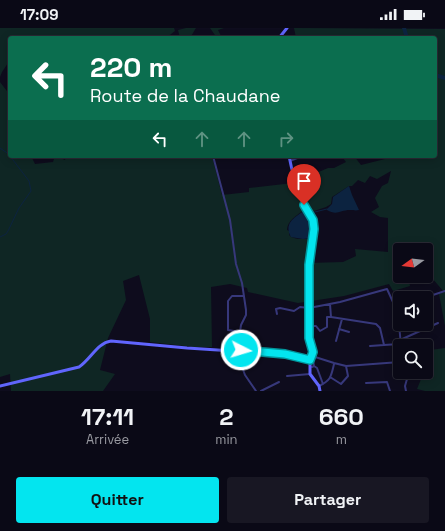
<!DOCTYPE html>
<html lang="fr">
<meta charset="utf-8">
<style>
body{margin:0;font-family:"Space Grotesk",sans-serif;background:#181723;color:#f1f3f6;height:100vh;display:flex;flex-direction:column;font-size:15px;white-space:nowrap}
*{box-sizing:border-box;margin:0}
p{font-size:13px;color:#999aa1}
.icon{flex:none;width:22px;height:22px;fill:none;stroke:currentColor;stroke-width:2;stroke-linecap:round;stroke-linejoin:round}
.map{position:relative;height:363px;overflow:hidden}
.panel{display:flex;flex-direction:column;background:#0a0916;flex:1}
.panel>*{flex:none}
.banner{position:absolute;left:8px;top:8px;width:429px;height:122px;border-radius:4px;box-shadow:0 2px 10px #0003,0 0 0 1px #2a2a35;background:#0b6e4f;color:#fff;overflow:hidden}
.needle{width:26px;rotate:255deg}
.buttons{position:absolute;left:393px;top:215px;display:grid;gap:8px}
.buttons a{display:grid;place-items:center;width:40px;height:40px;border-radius:4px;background:#0a0916;box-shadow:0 2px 10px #0003,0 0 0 1px #2a2a35;font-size:20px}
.pin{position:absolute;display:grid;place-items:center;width:34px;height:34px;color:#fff;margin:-41px -17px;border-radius:50% 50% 50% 0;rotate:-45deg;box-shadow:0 0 4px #0007}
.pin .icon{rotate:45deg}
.me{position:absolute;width:44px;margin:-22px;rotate:95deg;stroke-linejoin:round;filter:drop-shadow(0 0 3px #0008)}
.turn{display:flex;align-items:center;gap:14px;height:84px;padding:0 16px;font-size:18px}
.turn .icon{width:52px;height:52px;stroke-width:2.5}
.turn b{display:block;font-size:28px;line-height:34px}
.lanes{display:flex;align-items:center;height:38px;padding:0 16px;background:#0003;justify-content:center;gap:20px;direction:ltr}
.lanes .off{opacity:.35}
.eta{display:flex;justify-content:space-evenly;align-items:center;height:68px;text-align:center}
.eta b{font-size:24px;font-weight:600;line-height:28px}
.action{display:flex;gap:8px;margin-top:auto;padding:8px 16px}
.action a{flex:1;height:46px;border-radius:4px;background:#03e5ef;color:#111;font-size:16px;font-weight:600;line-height:46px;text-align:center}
.action a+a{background:#181723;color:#f1f3f6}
.status{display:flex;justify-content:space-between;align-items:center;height:28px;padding:0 20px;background:#0a0916;direction:ltr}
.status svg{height:11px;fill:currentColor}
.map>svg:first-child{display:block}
.green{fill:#0f2624;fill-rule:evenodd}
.water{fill:#0c2340}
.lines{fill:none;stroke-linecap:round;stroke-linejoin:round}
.stream{stroke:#0c2340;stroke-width:1}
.river{stroke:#0c2340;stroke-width:4}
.street{stroke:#37387b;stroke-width:2}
.secondary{stroke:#6065fd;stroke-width:3}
.route-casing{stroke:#02959b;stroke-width:10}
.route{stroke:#03e5ef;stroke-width:7}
</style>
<div class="status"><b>17:09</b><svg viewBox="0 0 49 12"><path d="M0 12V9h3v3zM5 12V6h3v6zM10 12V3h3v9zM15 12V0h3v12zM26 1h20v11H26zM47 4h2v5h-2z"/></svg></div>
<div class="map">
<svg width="445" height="363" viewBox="0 0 445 363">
<rect width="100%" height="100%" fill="#0e0c1d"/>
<path class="green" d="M 0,0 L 174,0 L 175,3 L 166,10 L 10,10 L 10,32 L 2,44 L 0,49 Z
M 186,0 L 196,0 L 190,10 L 180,10 L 178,2 Z
M 210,0 L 224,0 L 218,2 L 222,10 L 217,10 Z
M 294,0 L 445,1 L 445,298 L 439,266 L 444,264 L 426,243 L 426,222 L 400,222 L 400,248 L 408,248 L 410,258 L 393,263 L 389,256 L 344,268 L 298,275 L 248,264 L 247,260 L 230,256 L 211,259 L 212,319 L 194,319 L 150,314 L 150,291 L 139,247 L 123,253 L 126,272 L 108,310 L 100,342 L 115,346 L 103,363 L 11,363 L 10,346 L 0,349 L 0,54 L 10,67 L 10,128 L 31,128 L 35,136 L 53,134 L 55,128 L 65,132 L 66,128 L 212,128 L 222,167 L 249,164 L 249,160 L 293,155 L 328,140 L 334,140 L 346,134 L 343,130 L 346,128 L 354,128 L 361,137 L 385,131 L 395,131 L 397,128 L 435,128 L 435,10 L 296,10 ZM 391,143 L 388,155 L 382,158 L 375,170 L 379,179 L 371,184 L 380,189 L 388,190 L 388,224 L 355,221 L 356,228 L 343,234 L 308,235 L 307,225 L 310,211 C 303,211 294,212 289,207 L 289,203 L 287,202 C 287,193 297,187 304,182 L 311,184 L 326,179 L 331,176 L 332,169 L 349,158 L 352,158 L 358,152 L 365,155 L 370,148 L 377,151 Z
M 445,320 L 445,363 L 425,363 L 417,361 L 424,344 L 426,344 L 430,322 Z"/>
<path class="water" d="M 349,158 L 352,167 L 359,182 C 355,183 354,182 350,182 C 340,182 337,188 327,182 L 327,181 L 332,176 L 333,169 Z
M 304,183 C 310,189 312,194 312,204 L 310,204 L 310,210 L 303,211 L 291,209 C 284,196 293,190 304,183 Z"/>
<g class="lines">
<path class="stream" d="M 0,120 L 10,127
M 311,185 L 327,181
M 0,209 L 6,206 L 8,203 L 19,180 L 31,163 L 29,153 L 10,128"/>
<path class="river" d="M 404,0 L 407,10
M 435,47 L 445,50"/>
<path class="street" d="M 213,128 L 230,192 L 236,236 L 242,255 L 246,282 L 246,287 L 241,297 L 240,304 L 241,336 L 245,347 L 256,363
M 267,128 L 289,130
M 290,133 L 302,128
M 424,270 L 445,263
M 330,276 L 331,289 L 376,296 L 380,300 L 384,317 L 400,316
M 277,286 L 276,281 L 280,280 L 294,283 L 300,279 L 309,280 L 340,274 L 387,261 L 398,285 L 401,318
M 310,298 L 316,298 L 320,303 L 327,299 L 327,289 L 331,289
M 339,301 L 349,304
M 240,304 L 228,302 L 228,273 L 232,268 L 244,268
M 400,312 L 438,295
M 336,313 L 342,291
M 370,318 L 384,317
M 312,328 L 334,335 L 346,338 L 400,334
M 225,332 L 241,333
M 314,338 L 317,340 L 323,356
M 312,339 L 314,338 L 313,332
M 287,348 L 310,346
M 330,349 L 341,356 L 348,348 L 346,338
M 366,355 L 387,354 L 390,363
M 319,358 C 331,352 331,349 334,336
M 261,363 L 279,354
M 406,363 L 405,358 L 409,344"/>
<path class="secondary" d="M 279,10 L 287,0
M 289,128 C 292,144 297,160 303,175 C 307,183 313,189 314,197 C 315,210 309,224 309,237 L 309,309 L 313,324 L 310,332 L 310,346 L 319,358 L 320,363
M 0,358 L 79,339 C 91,331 97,315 111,313 L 187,320 L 281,326 L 310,332"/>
</g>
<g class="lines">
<g class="route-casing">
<path id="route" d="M 241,322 L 285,326 L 310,332 L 313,324 L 309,310 L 309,237 L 314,201 L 313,192 L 304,177"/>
</g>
<use href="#route" class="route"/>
</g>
</svg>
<div class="buttons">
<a><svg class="needle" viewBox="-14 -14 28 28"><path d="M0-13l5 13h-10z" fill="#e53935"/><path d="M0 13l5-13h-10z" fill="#999aa1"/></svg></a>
<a><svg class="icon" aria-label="sound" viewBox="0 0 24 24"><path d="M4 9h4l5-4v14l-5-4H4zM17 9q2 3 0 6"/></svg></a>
<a><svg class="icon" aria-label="search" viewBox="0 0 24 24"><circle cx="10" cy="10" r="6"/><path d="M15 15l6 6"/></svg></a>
</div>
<div class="pin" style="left:304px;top:177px;background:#d93025"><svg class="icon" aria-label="arrive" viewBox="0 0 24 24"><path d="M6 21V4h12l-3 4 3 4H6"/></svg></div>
<svg class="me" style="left:241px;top:322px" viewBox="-20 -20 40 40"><circle r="17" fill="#03e5ef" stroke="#fff" stroke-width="3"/><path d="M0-11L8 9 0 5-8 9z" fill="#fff"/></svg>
<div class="banner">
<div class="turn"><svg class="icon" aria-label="left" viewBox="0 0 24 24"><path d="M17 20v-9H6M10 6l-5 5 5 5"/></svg><div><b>220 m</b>Route de la Chaudane</div></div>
<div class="lanes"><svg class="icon" aria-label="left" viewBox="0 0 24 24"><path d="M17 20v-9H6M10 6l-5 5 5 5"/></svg><svg class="icon off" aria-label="ahead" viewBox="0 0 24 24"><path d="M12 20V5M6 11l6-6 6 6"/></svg><svg class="icon off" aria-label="ahead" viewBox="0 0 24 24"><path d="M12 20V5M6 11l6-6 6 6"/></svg><svg class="icon off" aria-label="right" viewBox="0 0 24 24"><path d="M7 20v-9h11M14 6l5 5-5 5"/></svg></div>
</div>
</div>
<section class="panel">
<div class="eta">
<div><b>17:11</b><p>Arrivée</p></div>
<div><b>2</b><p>min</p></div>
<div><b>660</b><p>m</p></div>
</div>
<div class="action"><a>Quitter</a><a>Partager</a></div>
</section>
